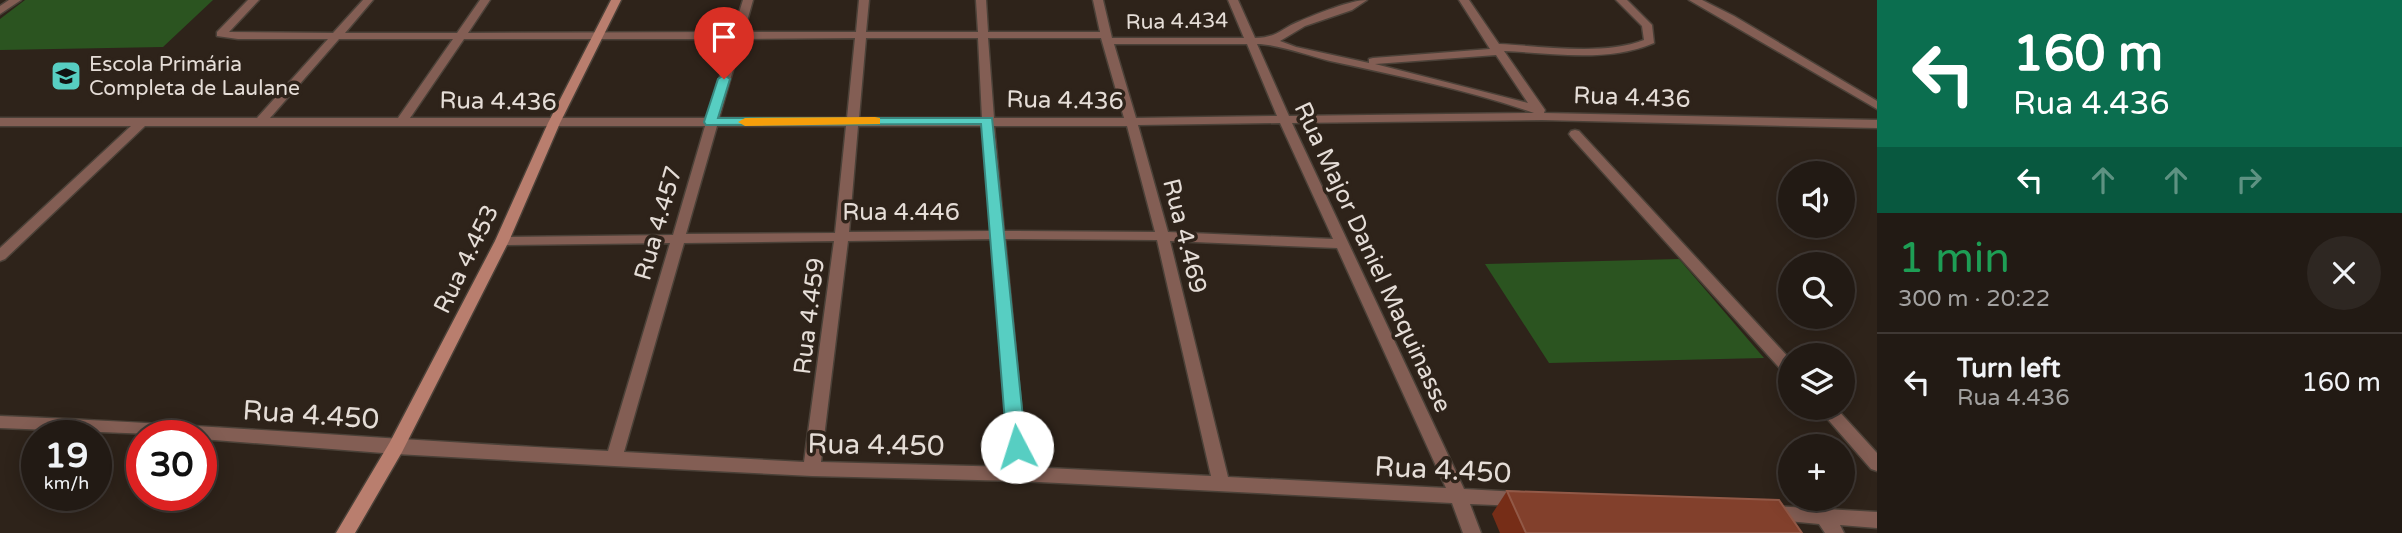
<!DOCTYPE html>
<meta charset="utf-8">
<style>
body{margin:0;font-family:"Varela Round",sans-serif;background:#2e2722;color:#f1f3f6;height:100vh;display:flex;flex-direction:column;font-size:26px;white-space:nowrap}
*{box-sizing:border-box;margin:0}
p{font-size:23px;color:#a2a1a0}
.icon{flex:none;width:38px;height:38px;fill:none;stroke:currentColor;stroke-width:2;stroke-linecap:round;stroke-linejoin:round}
.map{position:relative;flex:1;overflow:hidden}
.side{display:flex;flex-direction:column;background:#221a14;width:525px}
.side>*{flex:none}
.guide{background:#0b6e4f;color:#fff;overflow:hidden}
.buttons{position:absolute;left:1778px;top:161px;display:grid;gap:14px}
.buttons a{display:grid;place-items:center;width:77px;height:77px;border-radius:50%;background:#221a14;box-shadow:0 4px 18px #0003,0 0 0 2px #3f3834;font-size:35px}
.speed{position:absolute;left:21px;top:420px;display:flex;gap:14px;font-size:35px;font-weight:700;text-align:center}
.speed>*{display:grid;place-content:center;width:91px;height:91px;border-radius:50%;background:#221a14;box-shadow:0 4px 18px #0003,0 0 0 2px #3f3834;line-height:1}
.speed small{font-size:18px;font-weight:400}
.speed .limit{border:10px solid #d22;background:#fff;color:#111}
.pin{position:absolute;display:grid;place-items:center;width:60px;height:60px;color:#fff;margin:-72px -30px;border-radius:50% 50% 50% 0;rotate:-45deg;box-shadow:0 0 7px #0007}
.pin .icon{rotate:45deg}
.me{position:absolute;width:77px;margin:-38px;rotate:355deg;stroke-linejoin:round;filter:drop-shadow(0 0 5px #0008)}
.turn{display:flex;align-items:center;gap:24px;height:147px;padding:0 21px;font-size:32px}
.turn .icon{width:91px;height:91px;stroke-width:2.5}
.turn b{display:block;font-size:49px;line-height:60px}
.lanes{display:flex;align-items:center;height:66px;padding:0 21px;background:#0003;justify-content:center;gap:35px;direction:ltr}
.lanes .off{opacity:.35}
.round{display:grid;place-items:center;flex:none;width:74px;height:74px;border-radius:37px;background:#2e2722}
.headline{display:flex;align-items:center;justify-content:space-between;height:119px;padding:0 21px}
h1{font-size:42px;font-weight:600;line-height:52px;color:#1e9e55}
ul{padding:0;list-style:none}
li{display:flex;align-items:center;gap:21px;height:98px;padding:0 21px;border-top:2px solid #3f3834}
li div{flex:1}
li b{display:block;font-size:26px}
li em{font-style:normal}
main{display:flex;flex:1;min-height:0}
.map>svg:first-child{display:block}
.green{fill:#2b5420}
.lines{fill:none;stroke-linecap:round;stroke-linejoin:round}
.street-casing{stroke:#4b4138;stroke-width:3}
.secondary-casing{stroke:#4b4138;stroke-width:3}
.street{fill:#835e54;fill-rule:evenodd}
.secondary{fill:#b97e6e;fill-rule:evenodd}
.wall{fill:#762d17}
.building{fill:#82402c;stroke:#925947;stroke-width:2}
.route{fill:#57cec2;stroke:#39867e;stroke-width:2}
.slow{fill:#f59e0b}
.labels{text-anchor:middle;stroke-width:7;stroke-linejoin:round;paint-order:stroke}
.far-street-label{font-size:21px;fill:#e5ddd7;stroke:#2e231a}
.far-poi-label{font-size:21px;fill:#e5ddd7;stroke:#2e231a;text-anchor:start}
.street-label{font-size:24px;fill:#e5ddd7;stroke:#2e231a}
.near-street-label{font-size:28px;fill:#e5ddd7;stroke:#2e231a}
</style>
<main>
<div class="map">
<svg width="1877" height="533" viewBox="0 0 1877 533">
<rect width="100%" height="100%" fill="#2e231a"/>
<path class="green" d="M 25,0 L 213,0 L 163,47 L 0,50 L 0,19 Z
M 1679,259 L 1764,358 L 1549,363 L 1485,264 Z"/>
<g class="lines">
<g class="street-casing">
<path id="street" d="M 9,0 L 21,0 L 0,14 L 0,6 Z
M 248,0 L 259,0 L 229,32 L 333,33 L 363,0 L 373,0 L 345,33 L 457,33 L 480,0 L 490,0 L 468,33 L 733,32 L 743,0 L 753,0 L 744,32 L 856,32 L 859,0 L 869,0 L 866,32 L 978,32 L 976,0 L 986,0 L 988,32 L 1100,32 L 1093,0 L 1103,0 L 1112,38 L 1244,38 L 1228,0 L 1238,0 L 1255,38 C 1277,38 1280,29 1300,21 C 1316,14 1351,0 1367,0 L 1352,10 L 1305,26 L 1280,41 L 1296,47 L 1369,63 L 1369,59 L 1373,58 L 1490,49 L 1459,0 L 1469,0 L 1499,44 C 1542,46 1604,56 1644,40 L 1642,26 L 1616,0 L 1627,0 L 1652,25 L 1654,43 C 1608,63 1552,53 1504,51 L 1545,110 L 1544,113 L 1877,120 L 1877,128 L 1542,120 L 1292,123 L 1464,489 L 1519,492 L 1525,494 L 1528,499 L 1525,504 L 1519,506 L 1470,504 L 1481,533 L 1463,533 L 1452,503 L 1019,481 L 812,476 L 614,466 L 396,454 L 201,439 L 201,436 L 0,428 L 0,416 C 203,424 405,441 608,451 L 670,243 L 502,245 L 495,241 L 502,237 L 673,235 L 705,126 L 145,126 L 5,259 L 0,261 L 0,248 L 131,126 L 0,126 L 0,118 L 257,118 L 328,39 L 238,39 L 217,36 L 217,32 ZM 855,38 L 847,118 L 719,118 L 742,39 ZM 866,38 L 978,38 L 982,118 L 859,118 ZM 988,38 L 1101,38 L 1124,118 L 994,118 ZM 339,39 L 453,39 L 398,118 L 270,118 ZM 464,39 L 731,39 L 708,118 L 410,118 ZM 1114,44 L 1247,44 L 1277,116 L 1136,118 ZM 1257,44 C 1278,44 1309,56 1330,61 C 1399,76 1468,90 1534,113 L 1289,116 ZM 1496,55 L 1528,103 L 1375,64 ZM 1280,123 L 1333,239 L 1168,232 L 1138,125 ZM 717,126 L 846,126 L 835,233 L 686,234 ZM 858,126 L 983,126 L 991,231 L 849,232 ZM 994,126 L 1127,126 L 1155,232 L 1004,231 ZM 992,239 L 1010,467 L 821,462 L 848,241 ZM 1005,239 L 1157,240 L 1211,476 L 1027,467 ZM 834,241 L 804,462 L 624,452 L 684,243 ZM 1170,241 L 1337,248 L 1446,488 L 1228,477 Z
M 1689,0 L 1702,0 L 1734,16 L 1877,101 L 1877,109 Z
M 1575,130 L 1579,131 L 1790,359 L 1790,375 L 1784,373 L 1571,137 L 1569,134 L 1571,131 Z
M 1818,408 L 1836,408 L 1877,453 L 1877,471 L 1871,469 Z
M 1774,506 L 1877,512 L 1877,528 L 1840,525 L 1844,533 L 1825,533 L 1819,524 L 1768,519 L 1765,514 L 1768,509 Z"/>
</g>
<g class="secondary-casing">
<path id="secondary" d="M 611,0 L 621,0 L 560,123 L 509,241 L 402,452 L 355,533 L 336,533 L 390,442 L 495,241 L 548,123 Z"/>
</g>
<use href="#street" class="street"/>
<use href="#secondary" class="secondary"/>
</g>
<path class="wall" d="M 1507,491 L 1802,533 L 1500,533 L 1492,514 Z"/>
<path class="building" d="M 1507,491 L 1779,500 L 1802,533 L 1526,533 Z"/>
<path class="route" d="M 724,75 L 730,79 L 718,118 L 992,118 L 1026,447 L 1023,453 L 1017,455 L 1010,453 L 1007,447 L 981,124 L 706,125 L 704,122 L 718,79 Z"/>
<path class="slow" d="M 875,117 L 880,118 L 880,124 L 745,126 L 738,122 L 745,118 Z"/>
<defs>
<g id="school-square" transform="scale(1.575)"><rect x="-9" y="-9" width="18" height="18" rx="4" fill="#57cec2" stroke="#2e231a"/><path d="M0-5L7-2L0 1L-7-2ZM-4 1L0 2.5L4 1V4Q0 6-4 4Z" fill="#111"/></g>
</defs>
<g fill-rule="evenodd">
<use href="#school-square" x="66" y="76"/>
</g>
<g class="labels">
<g class="far-street-label">
<text transform="translate(1177 21) rotate(-1)" y="7">Rua 4.434</text>
</g>
<g class="far-poi-label">
<text x="89" y="71">Escola Primária<tspan x="89" dy="24">Completa de Laulane</tspan></text>
</g>
<g class="street-label">
<text transform="translate(1632 97) rotate(2)" y="8">Rua 4.436</text>
<text transform="translate(1065 100) rotate(1)" y="8">Rua 4.436</text>
<text transform="translate(498 101) rotate(1)" y="8">Rua 4.436</text>
<text x="901" y="220">Rua 4.446</text>
<text transform="translate(658 223) rotate(-74)" y="8">Rua 4.457</text>
<text transform="translate(1185 236) rotate(76)" y="8">Rua 4.469</text>
<text transform="translate(1373 257) rotate(65)" y="8">Rua Major Daniel Maquinasse</text>
<text transform="translate(466 259) rotate(-64)" y="8">Rua 4.453</text>
<text transform="translate(809 316) rotate(-83)" y="8">Rua 4.459</text>
</g>
<g class="near-street-label">
<text transform="translate(311 414) rotate(4)" y="10">Rua 4.450</text>
<text transform="translate(876 444) rotate(1)" y="10">Rua 4.450</text>
<text transform="translate(1443 469) rotate(3)" y="10">Rua 4.450</text>
</g>
</g>
</svg>
<div class="buttons">
<a><svg class="icon" aria-label="sound" viewBox="0 0 24 24"><path d="M4 9h4l5-4v14l-5-4H4zM17 9q2 3 0 6"/></svg></a>
<a><svg class="icon" aria-label="search" viewBox="0 0 24 24"><circle cx="10" cy="10" r="6"/><path d="M15 15l6 6"/></svg></a>
<a><svg class="icon" aria-label="layers" viewBox="0 0 24 24"><path d="M12 4l9 5-9 5-9-5zM3 14l9 5 9-5"/></svg></a>
<a>+</a>
</div>
<div class="speed"><div>19<small>km/h</small></div><div class="limit">30</div></div>
<div class="pin" style="left:724px;top:79px;background:#d93025"><svg class="icon" aria-label="arrive" viewBox="0 0 24 24"><path d="M6 21V4h12l-3 4 3 4H6"/></svg></div>
<svg class="me" style="left:1017px;top:447px" viewBox="-20 -20 40 40"><circle r="19" fill="#fff"/><path d="M0-13L10 11 0 6-10 11z" fill="#57cec2"/></svg>
</div>
<section class="side">
<div class="guide">
<div class="turn"><svg class="icon" aria-label="left" viewBox="0 0 24 24"><path d="M17 20v-9H6M10 6l-5 5 5 5"/></svg><div><b>160 m</b>Rua 4.436</div></div>
<div class="lanes"><svg class="icon" aria-label="left" viewBox="0 0 24 24"><path d="M17 20v-9H6M10 6l-5 5 5 5"/></svg><svg class="icon off" aria-label="ahead" viewBox="0 0 24 24"><path d="M12 20V5M6 11l6-6 6 6"/></svg><svg class="icon off" aria-label="ahead" viewBox="0 0 24 24"><path d="M12 20V5M6 11l6-6 6 6"/></svg><svg class="icon off" aria-label="right" viewBox="0 0 24 24"><path d="M7 20v-9h11M14 6l5 5-5 5"/></svg></div>
</div>
<div class="headline"><div><h1>1 min</h1><p>300 m · 20:22</p></div><a class="round"><svg class="icon" aria-label="close" viewBox="0 0 24 24"><path d="M6 6l12 12M18 6L6 18"/></svg></a></div>
<ul>
<li><svg class="icon" aria-label="left" viewBox="0 0 24 24"><path d="M17 20v-9H6M10 6l-5 5 5 5"/></svg><div><b>Turn left</b><p>Rua 4.436</p></div><em>160 m</em></li>
</ul>
</section>
</main>
